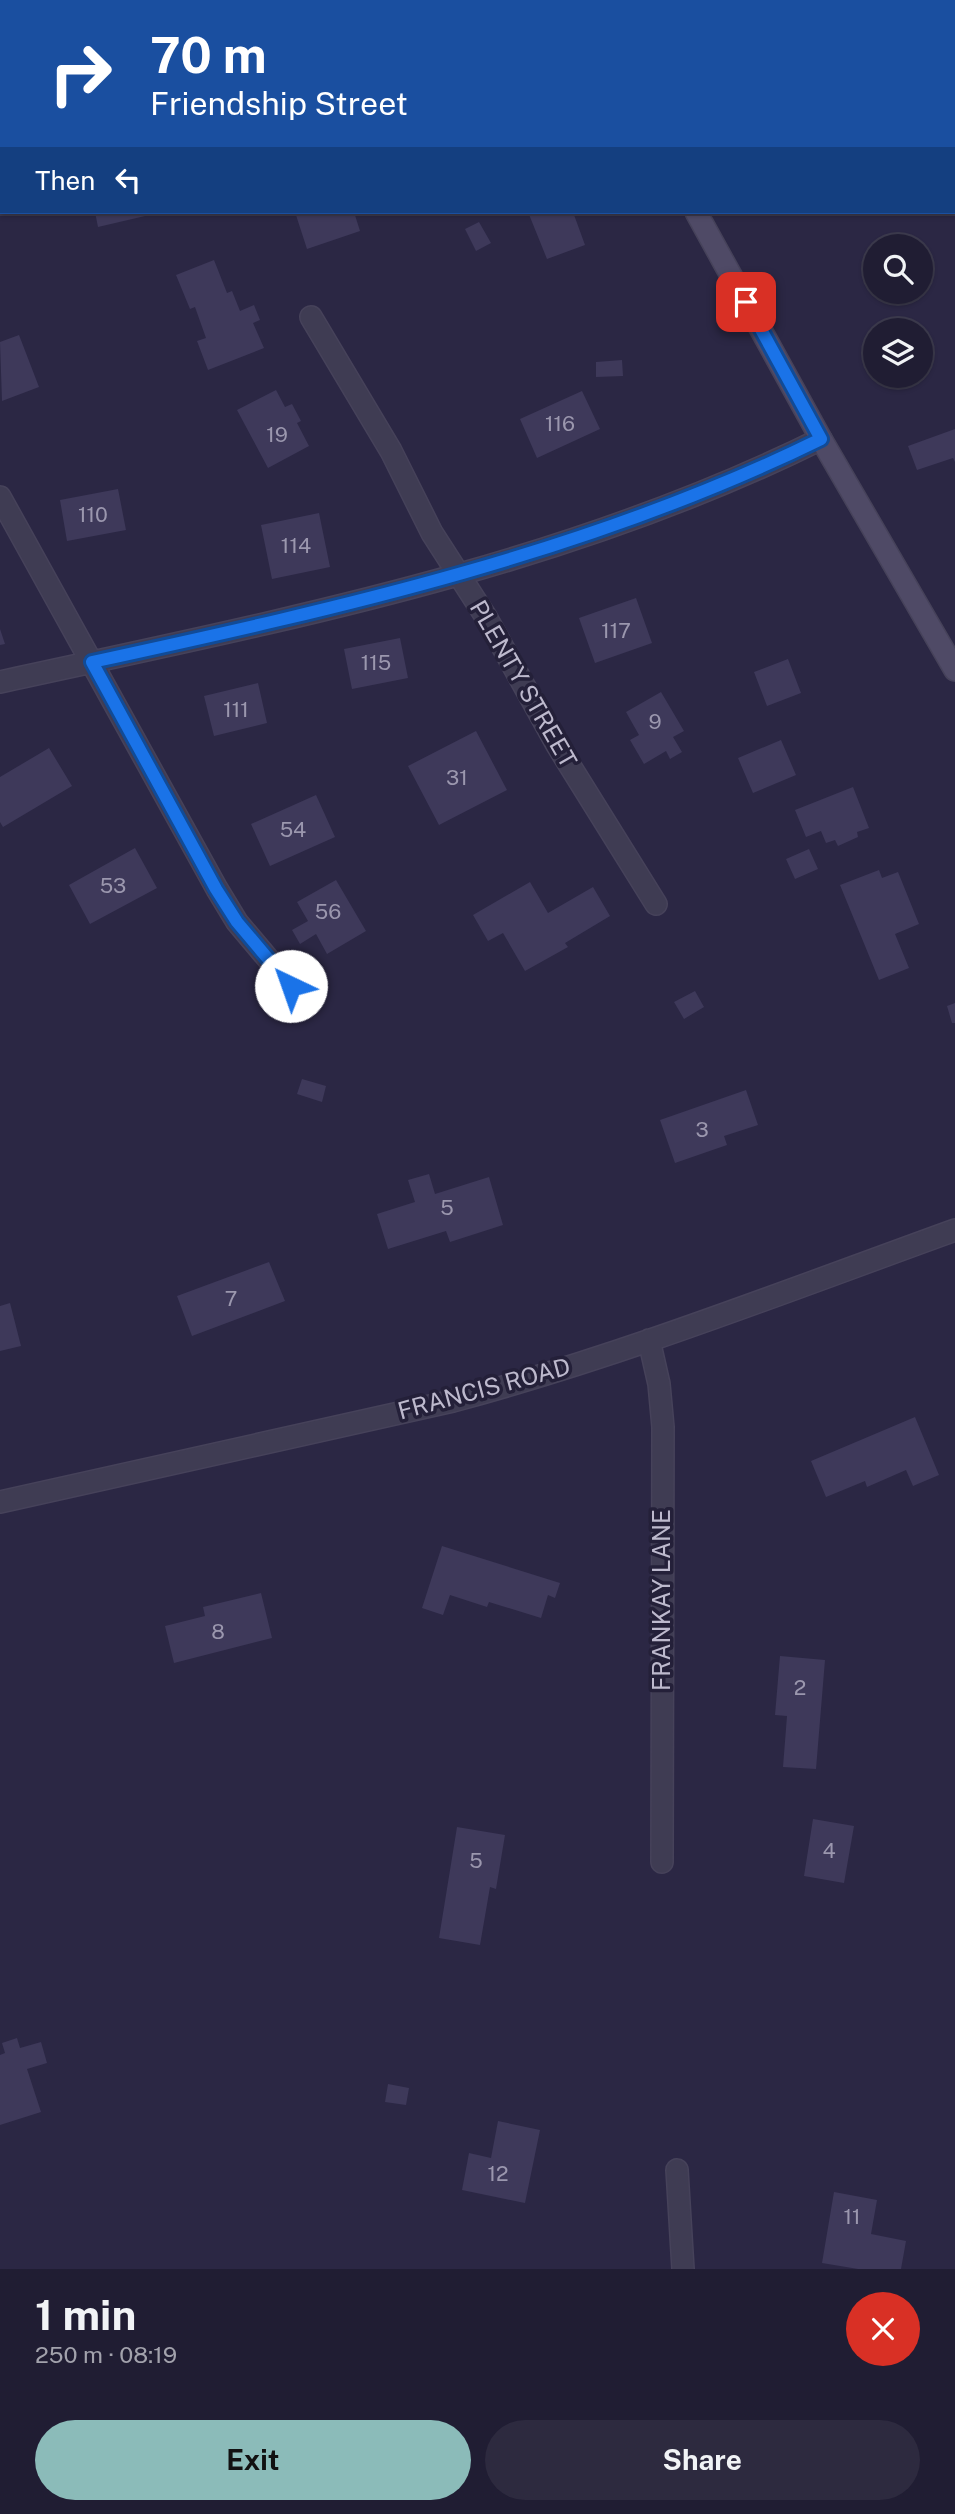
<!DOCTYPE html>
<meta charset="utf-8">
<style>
body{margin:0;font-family:"Public Sans",sans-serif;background:#2d2a3f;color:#f1f3f6;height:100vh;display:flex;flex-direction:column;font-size:26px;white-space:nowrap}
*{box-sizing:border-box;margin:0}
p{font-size:23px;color:#a2a2ac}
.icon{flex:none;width:38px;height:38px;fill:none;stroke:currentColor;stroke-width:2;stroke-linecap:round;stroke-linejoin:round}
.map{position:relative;height:2269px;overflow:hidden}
.details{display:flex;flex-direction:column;background:#201d33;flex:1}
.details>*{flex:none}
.banner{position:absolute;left:0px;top:0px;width:956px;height:214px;box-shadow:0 2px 5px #0004,0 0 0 2px #3d3b4e;background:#1a4fa0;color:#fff;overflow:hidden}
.tools{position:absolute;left:863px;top:234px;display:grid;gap:14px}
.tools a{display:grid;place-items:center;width:70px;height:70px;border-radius:50%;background:#201d33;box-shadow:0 2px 5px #0004,0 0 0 2px #3d3b4e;font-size:35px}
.pin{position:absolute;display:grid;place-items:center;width:60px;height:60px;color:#fff;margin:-30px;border-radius:14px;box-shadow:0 4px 10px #0006}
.me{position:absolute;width:77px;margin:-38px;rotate:318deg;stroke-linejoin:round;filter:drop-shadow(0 0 5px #0008)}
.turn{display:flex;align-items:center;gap:24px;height:147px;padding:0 35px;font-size:32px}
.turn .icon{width:91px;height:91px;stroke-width:2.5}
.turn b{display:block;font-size:49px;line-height:60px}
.then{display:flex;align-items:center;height:66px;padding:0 35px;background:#0003;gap:14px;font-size:26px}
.round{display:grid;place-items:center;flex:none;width:74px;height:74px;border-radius:37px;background:#2d2a3f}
.head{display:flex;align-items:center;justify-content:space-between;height:119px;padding:0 35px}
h1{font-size:42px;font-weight:700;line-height:52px}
.primary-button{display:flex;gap:14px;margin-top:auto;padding:14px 35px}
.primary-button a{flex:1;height:80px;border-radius:42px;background:#8bbbb9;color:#111;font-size:28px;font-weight:700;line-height:80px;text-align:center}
.primary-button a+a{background:#2d2a3f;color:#f1f3f6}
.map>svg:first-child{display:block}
.building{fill:#3e395a}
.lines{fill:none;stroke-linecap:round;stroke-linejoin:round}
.street-casing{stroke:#46425a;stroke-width:24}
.secondary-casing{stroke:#46425a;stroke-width:24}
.street{stroke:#3f3c53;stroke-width:21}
.secondary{stroke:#4f4a66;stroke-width:21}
.route-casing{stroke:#114b97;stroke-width:18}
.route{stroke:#1a73e8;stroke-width:12}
.labels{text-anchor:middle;stroke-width:7;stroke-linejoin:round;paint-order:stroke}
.number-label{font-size:21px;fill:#9b97ae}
.street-label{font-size:24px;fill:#bdb9cd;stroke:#242039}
</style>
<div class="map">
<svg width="955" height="2269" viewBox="0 0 955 2269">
<rect width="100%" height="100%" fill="#2b2744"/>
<path class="building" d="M 95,212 L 158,212 L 158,213 L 98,227 Z
M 295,212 L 354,212 L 360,231 L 307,249 Z
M 528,212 L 573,212 L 585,245 L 547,259 Z
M 479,222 L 491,243 L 476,251 L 465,229 Z
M 214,260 L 227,293 L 232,291 L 240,311 L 254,305 L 260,320 L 253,323 L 264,348 L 208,370 L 197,341 L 206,338 L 195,307 L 190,309 L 176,275 Z
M 19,335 L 39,387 L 2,401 L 0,342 Z
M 622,360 L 623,376 L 596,377 L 596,362 Z
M 276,390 L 285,407 L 292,404 L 301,421 L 297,423 L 309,446 L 268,468 L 237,410 Z
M 582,391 L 600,429 L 537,458 L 520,419 Z
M 955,429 L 955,462 L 953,458 L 917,470 L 908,446 Z
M 118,489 L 126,530 L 67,541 L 60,500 Z
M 319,513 L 330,567 L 272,579 L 261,525 Z
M 636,598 L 652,643 L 595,663 L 579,618 Z
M 0,629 L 5,644 L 0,645 Z
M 400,638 L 408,678 L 352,689 L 344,649 Z
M 788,659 L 801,693 L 767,706 L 754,672 Z
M 258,683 L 267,723 L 214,736 L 204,696 Z
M 661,692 L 684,731 L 673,737 L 682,752 L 670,759 L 666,751 L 644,764 L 630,740 L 639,735 L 626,712 Z
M 476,731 L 507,790 L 439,825 L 408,766 Z
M 781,740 L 796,775 L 753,793 L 738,758 Z
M 49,748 L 72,786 L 3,827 L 0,822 L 0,777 Z
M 853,787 L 869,828 L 857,832 L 858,837 L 838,846 L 835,840 L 826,843 L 821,831 L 806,837 L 795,810 Z
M 316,795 L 335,837 L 270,866 L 251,824 Z
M 135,848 L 157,888 L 90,924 L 69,885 Z
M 809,849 L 818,869 L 795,879 L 786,859 Z
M 879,870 L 882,878 L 898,872 L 919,924 L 895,934 L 909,968 L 879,980 L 840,885 Z
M 336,880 L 366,931 L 327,954 L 316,934 L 300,944 L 292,930 L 308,921 L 297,902 Z
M 530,882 L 548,913 L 593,887 L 610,916 L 565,943 L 568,947 L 525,971 L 503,933 L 488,941 L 473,915 Z
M 695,991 L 704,1007 L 684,1019 L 674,1002 Z
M 955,1003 L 955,1023 L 952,1023 L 947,1006 Z
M 302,1079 L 326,1086 L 322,1102 L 297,1094 Z
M 746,1090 L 758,1125 L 724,1136 L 727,1145 L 675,1163 L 660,1120 Z
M 429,1174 L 435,1194 L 489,1177 L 503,1225 L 450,1242 L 446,1231 L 388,1249 L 377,1214 L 415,1202 L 408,1180 Z
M 269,1262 L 285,1301 L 192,1336 L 177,1296 Z
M 10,1303 L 21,1346 L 0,1351 L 0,1306 Z
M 915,1417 L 939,1475 L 913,1486 L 906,1470 L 867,1487 L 865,1481 L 826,1497 L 811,1461 Z
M 442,1546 L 560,1583 L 555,1598 L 548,1595 L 541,1618 L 489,1602 L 487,1607 L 450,1595 L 443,1615 L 422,1608 Z
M 261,1593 L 272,1638 L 174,1663 L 165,1626 L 205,1616 L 203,1607 Z
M 780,1656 L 825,1660 L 816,1769 L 783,1767 L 787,1716 L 775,1715 Z
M 813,1819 L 854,1826 L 844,1883 L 804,1876 Z
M 457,1827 L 505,1835 L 496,1889 L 490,1887 L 480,1945 L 439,1938 Z
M 17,2038 L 20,2048 L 41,2042 L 47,2063 L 27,2069 L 41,2112 L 0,2125 L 0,2055 L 5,2053 L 2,2043 Z
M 388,2084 L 409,2088 L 406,2105 L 385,2102 Z
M 498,2121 L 540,2130 L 525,2203 L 462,2190 L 469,2153 L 491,2158 Z
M 834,2192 L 877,2200 L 871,2234 L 906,2241 L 901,2269 L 858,2269 L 822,2263 Z"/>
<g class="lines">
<g class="street-casing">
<path id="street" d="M 131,0 L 132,2
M 384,2 L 390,0
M 311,317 L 391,451 L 432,533 L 486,617 L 557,745 L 656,904
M 0,497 L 217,889 L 237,922 L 291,986
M 0,682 C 279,621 563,567 821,439
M 649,1340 L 659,1384 L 663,1427 L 662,1862
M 0,1502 L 453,1401 C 624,1355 789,1290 955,1230
M 677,2170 L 683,2269"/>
</g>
<g class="secondary-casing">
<path id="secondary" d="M 571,0 L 572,2
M 696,212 L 821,439 L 955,670"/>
</g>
<use href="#street" class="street"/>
<use href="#secondary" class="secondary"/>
</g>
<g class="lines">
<g class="route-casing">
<path id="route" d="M 291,986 L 237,922 L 216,889 L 92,662 C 341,608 591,552 821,439 L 746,302"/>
</g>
<use href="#route" class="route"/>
</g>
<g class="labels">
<g class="number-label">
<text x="560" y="431">116</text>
<text x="277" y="442">19</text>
<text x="93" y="522">110</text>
<text x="296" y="553">114</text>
<text x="616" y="638">117</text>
<text x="376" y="670">115</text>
<text x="236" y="717">111</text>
<text x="655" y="729">9</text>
<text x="457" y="785">31</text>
<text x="293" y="837">54</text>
<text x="113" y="893">53</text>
<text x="328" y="919">56</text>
<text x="702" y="1137">3</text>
<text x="447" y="1215">5</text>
<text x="231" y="1306">7</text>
<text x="218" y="1639">8</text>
<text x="800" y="1695">2</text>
<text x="829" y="1858">4</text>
<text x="476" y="1868">5</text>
<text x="498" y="2181">12</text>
<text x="852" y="2224">11</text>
</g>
<g class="street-label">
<text transform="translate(523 684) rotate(60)" y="8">PLENTY STREET</text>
<text transform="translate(484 1389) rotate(-15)" y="8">FRANCIS ROAD</text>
<text transform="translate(662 1600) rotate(-90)" y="8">FRANKAY LANE</text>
</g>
</g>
</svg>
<div class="tools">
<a><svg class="icon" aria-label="search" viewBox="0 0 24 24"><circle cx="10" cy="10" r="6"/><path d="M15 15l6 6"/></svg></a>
<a><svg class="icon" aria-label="layers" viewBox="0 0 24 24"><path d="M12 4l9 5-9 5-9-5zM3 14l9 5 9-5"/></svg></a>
</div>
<div class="pin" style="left:746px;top:302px;background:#d93025"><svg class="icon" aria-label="arrive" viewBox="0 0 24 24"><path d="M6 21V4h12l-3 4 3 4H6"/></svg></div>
<svg class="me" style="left:291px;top:986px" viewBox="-20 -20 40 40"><circle r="19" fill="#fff"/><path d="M0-13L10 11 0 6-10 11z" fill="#1a73e8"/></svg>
<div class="banner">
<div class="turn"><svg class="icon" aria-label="right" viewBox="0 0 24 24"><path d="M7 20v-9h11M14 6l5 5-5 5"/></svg><div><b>70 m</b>Friendship Street</div></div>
<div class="then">Then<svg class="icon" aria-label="left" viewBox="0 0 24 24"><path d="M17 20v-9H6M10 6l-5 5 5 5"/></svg></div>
</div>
</div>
<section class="details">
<div class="head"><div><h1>1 min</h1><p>250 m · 08:19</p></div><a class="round" style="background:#d93025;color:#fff"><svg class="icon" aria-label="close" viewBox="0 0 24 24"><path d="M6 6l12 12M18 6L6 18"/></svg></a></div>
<div class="primary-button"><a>Exit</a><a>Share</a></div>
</section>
